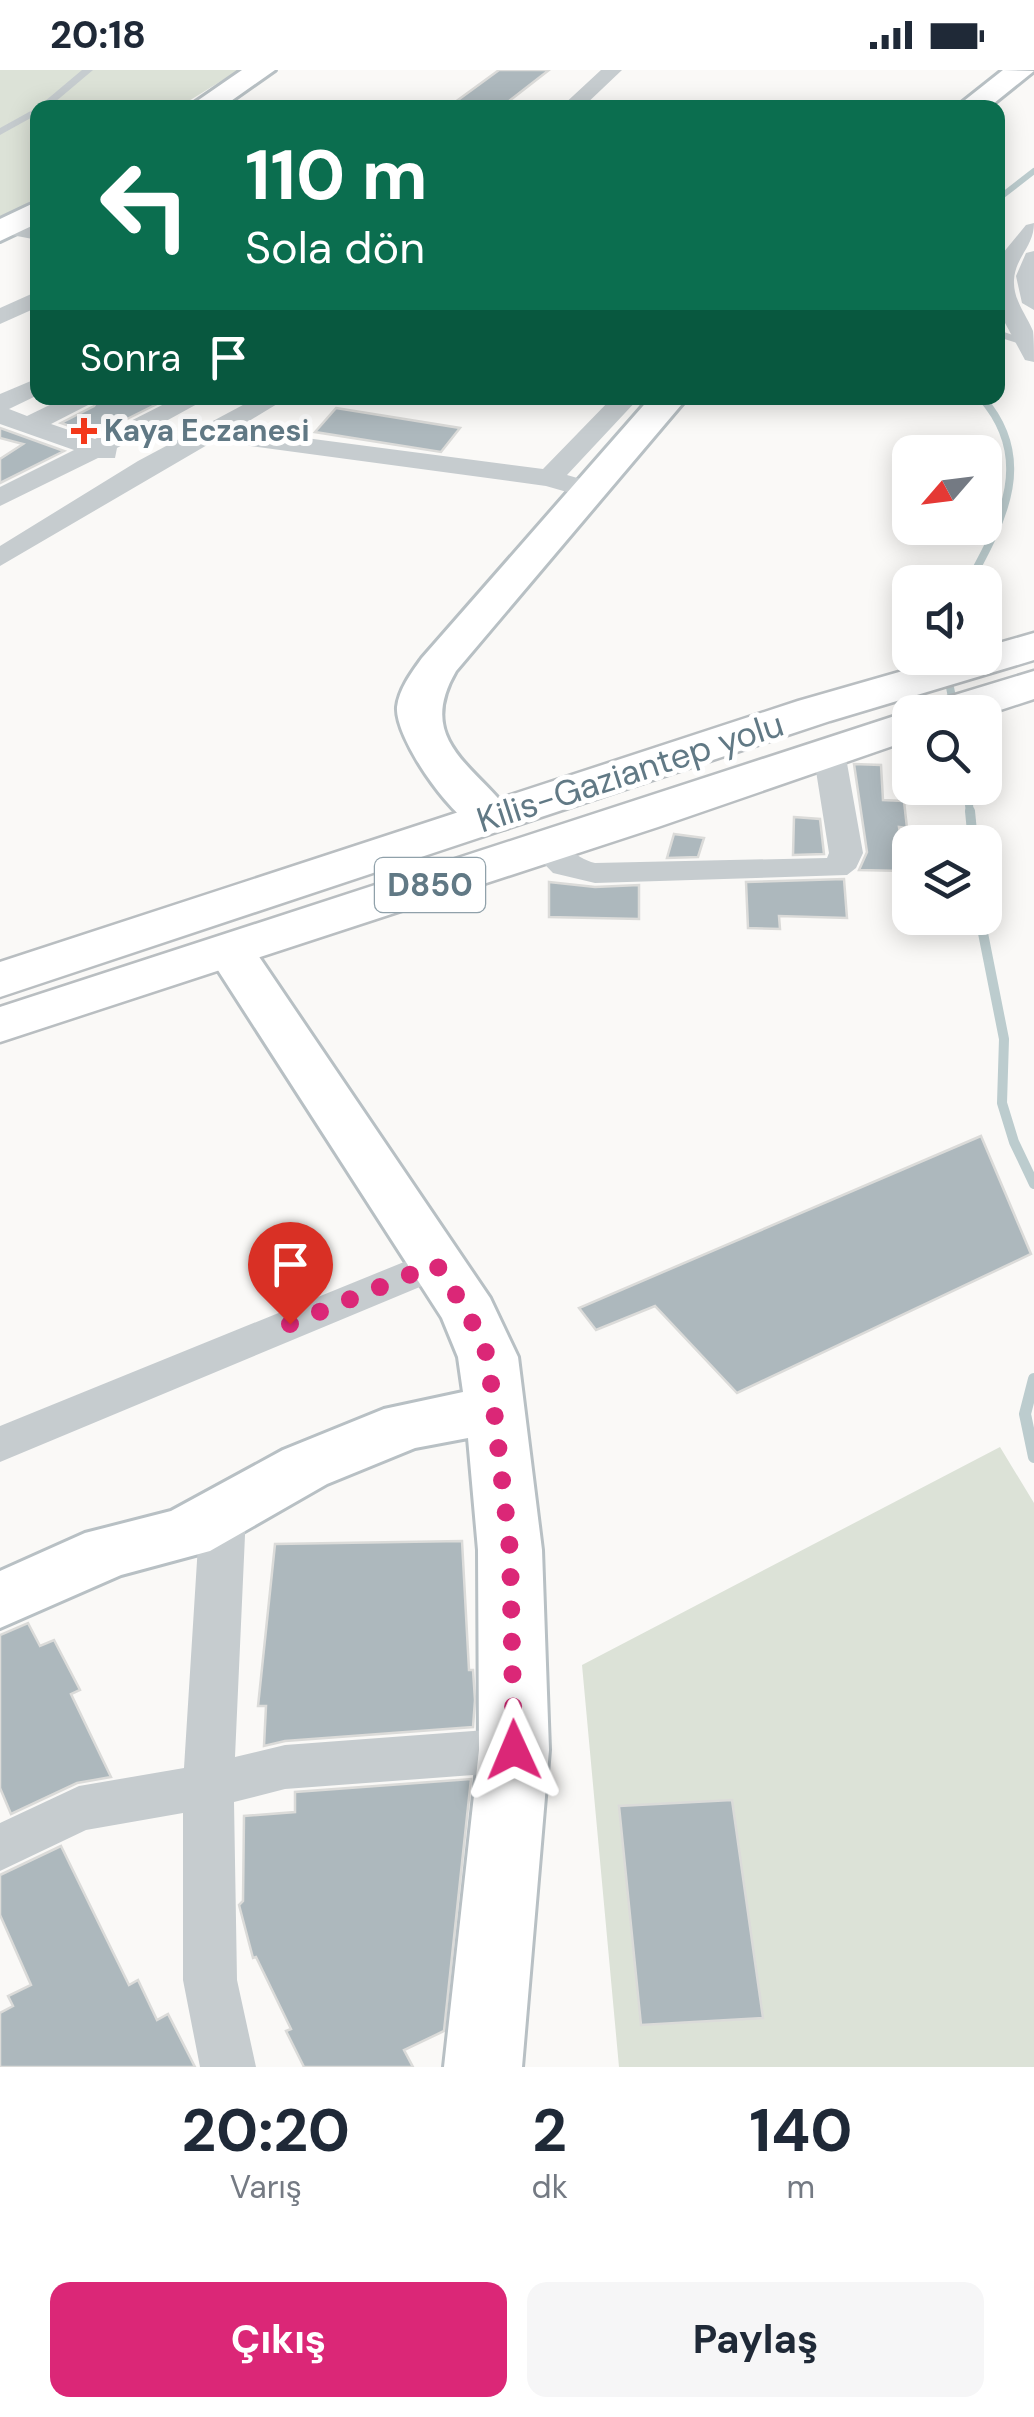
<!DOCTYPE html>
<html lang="tr">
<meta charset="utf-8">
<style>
body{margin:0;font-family:"DM Sans",sans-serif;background:#f6f6f7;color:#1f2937;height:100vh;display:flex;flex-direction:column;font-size:38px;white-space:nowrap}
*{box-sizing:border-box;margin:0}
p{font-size:32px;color:#747a83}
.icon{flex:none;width:55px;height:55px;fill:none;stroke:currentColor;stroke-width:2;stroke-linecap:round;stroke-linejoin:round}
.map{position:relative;height:1997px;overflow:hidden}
.sheet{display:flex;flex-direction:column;background:#fff;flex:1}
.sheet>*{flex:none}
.top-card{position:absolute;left:30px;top:30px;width:975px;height:305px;border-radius:20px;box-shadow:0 5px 25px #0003;background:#0b6e4f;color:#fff;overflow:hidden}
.needle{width:65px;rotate:242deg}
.tools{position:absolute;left:892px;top:365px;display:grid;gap:20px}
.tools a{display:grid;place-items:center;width:110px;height:110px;border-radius:20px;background:#fff;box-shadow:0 5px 25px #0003;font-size:50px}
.pin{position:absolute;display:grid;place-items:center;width:85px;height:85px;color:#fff;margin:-102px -42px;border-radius:50% 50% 50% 0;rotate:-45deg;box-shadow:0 0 10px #0007}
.pin .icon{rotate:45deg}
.me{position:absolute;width:110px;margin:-55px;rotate:359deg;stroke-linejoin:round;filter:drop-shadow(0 0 8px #0008)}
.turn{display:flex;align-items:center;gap:35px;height:210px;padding:0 50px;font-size:45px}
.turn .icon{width:130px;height:130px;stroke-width:2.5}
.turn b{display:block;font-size:70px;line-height:85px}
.then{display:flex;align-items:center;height:95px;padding:0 50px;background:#0003;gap:20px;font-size:38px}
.eta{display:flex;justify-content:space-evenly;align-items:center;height:170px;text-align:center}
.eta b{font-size:60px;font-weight:700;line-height:70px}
.action{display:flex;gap:20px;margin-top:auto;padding:20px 50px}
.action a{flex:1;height:115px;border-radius:20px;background:#db2777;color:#fff;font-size:40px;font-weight:700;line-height:115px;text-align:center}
.action a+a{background:#f6f6f7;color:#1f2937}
.status{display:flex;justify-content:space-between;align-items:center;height:70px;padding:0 50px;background:#fff;direction:ltr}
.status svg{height:28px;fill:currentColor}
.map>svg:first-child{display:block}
.green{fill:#dce2d7}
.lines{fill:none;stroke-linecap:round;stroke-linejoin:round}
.stream-far3{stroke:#bcccce;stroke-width:6}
.stream-far2{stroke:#bcccce;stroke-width:8}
.stream-far1{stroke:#bcccce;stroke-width:10}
.stream{stroke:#bcccce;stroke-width:12}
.building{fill:#adb8bd;stroke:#dbdbd9;stroke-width:2.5}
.secondary-casing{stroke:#b8c0c4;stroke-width:6}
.highway-casing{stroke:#b9bec1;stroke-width:5}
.lane{fill:#c6cccf;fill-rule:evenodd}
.street{fill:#c6cccf;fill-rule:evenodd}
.secondary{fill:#fff;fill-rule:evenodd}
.highway{fill:#fff;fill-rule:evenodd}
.route{stroke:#db2777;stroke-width:18;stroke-dasharray:0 32.4}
.poi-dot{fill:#f5391b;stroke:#fff;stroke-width:4}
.labels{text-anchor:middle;stroke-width:10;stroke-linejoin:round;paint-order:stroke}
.far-poi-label{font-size:30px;font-weight:bold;fill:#617985;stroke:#fff;text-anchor:start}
.shield{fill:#fff;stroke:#90a1aa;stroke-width:2.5}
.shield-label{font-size:32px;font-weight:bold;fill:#617985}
.street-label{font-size:35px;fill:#617985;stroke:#fff}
</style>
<div class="status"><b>20:18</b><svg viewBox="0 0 49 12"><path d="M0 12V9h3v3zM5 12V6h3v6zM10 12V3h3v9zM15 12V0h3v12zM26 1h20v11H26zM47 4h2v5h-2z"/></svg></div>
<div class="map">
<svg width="1034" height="1997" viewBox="0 0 1034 1997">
<rect width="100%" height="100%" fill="#faf9f7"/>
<path class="green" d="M 0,0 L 239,0 L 179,37 L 38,38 L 37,127 L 0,150 Z
M 1000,1377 L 1034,1433 L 1034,1997 L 619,1997 L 582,1595 Z"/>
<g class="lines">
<path class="stream-far3" d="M 998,129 L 1034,101"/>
<path class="stream-far2" d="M 969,512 C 1005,447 1034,388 982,328
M 944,588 L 954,637
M 967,718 L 970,743"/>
<path class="stream-far1" d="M 970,741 L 973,772
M 980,848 L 1004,969 L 1002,1033 L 1014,1072 L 1034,1114"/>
<path class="stream" d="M 1034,1309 L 1025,1344 L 1034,1387"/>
</g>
<path class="building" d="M 499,0 L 549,0 L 500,38 L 447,38 Z
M 99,328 L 169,328 L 95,365 L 61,353 L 94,336 Z
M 336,338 L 460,358 L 441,382 L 315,362 Z
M 0,358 L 64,381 L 0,413 L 0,389 L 23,374 L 0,368 Z
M 854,694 L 881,695 L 883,730 L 904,731 L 907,758 L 899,757 L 905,801 L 859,800 L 867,782 Z
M 794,747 L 820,749 L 824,784 L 793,785 Z
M 674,764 L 704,768 L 698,787 L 667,788 Z
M 844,809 L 847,848 L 779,846 L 780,859 L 748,858 L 746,812 Z
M 549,812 L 595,817 L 639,815 L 639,849 L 549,847 Z
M 981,1066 L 1031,1184 L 737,1323 L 655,1236 L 596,1260 L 579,1238 Z
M 462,1471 L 469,1600 L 473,1600 L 475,1630 L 473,1657 L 285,1671 L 264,1676 L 266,1636 L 258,1636 L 275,1474 Z
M 28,1553 L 40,1576 L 54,1570 L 80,1620 L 71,1624 L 111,1707 L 77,1713 L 11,1744 L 0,1718 L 0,1565 Z
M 471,1709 L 444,1961 L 404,1980 L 413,1997 L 304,1997 L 286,1961 L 291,1959 L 256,1887 L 253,1888 L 239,1835 L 243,1831 L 244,1746 L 295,1742 L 295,1722 Z
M 732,1730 L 763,1948 L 641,1955 L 619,1736 Z
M 61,1776 L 129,1915 L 138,1910 L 157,1950 L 168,1944 L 195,1997 L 0,1997 L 0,1943 L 13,1936 L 8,1926 L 31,1915 L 0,1845 L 0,1805 Z"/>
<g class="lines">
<g class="secondary-casing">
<path id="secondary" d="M 242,0 L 275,0 L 221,38 L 187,38 Z
M 1003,0 L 1034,1 L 988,38 L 955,38 Z
M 38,131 L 38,153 L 0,171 L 0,149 Z
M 650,328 L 687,328 L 456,601 C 414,673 478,696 514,748 L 507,758 C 497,760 487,763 477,758 C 449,745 395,668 397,637 C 399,619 412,602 422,588 Z
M 230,865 L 247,869 L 490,1228 L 518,1287 L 542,1480 L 549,1680 L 522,1997 L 444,1997 L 479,1680 L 478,1480 L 468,1368 L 415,1378 L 327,1414 L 210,1481 L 121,1505 L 0,1558 L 0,1501 L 85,1463 L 171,1441 L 283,1380 L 384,1339 L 463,1322 L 458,1287 L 442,1248 L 205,880 L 213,869 Z"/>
</g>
<g class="highway-casing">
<path id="highway" d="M 1034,563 L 1034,590 L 830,651 L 0,927 L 0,892 L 798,631 L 948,588 L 985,588 L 985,577 Z
M 1034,601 L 1034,629 L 985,645 L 925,642 L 932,632 Z
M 910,641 L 915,642 L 910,642 L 910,670 L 658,757 L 0,972 L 0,937 Z"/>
</g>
<path class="lane" d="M 82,0 L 93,0 L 48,38 L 38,38 L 38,44 L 0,65 L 0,58 L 38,37 Z
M 998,260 L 1031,271 L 1033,273 L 1027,276 L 998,267 Z"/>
<path class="street" d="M 601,0 L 622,0 L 582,38 L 560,38 Z
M 9,151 L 38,156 L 38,170 L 1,163 L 1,153 Z
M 1034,153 C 1034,177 1015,187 1014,210 C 1013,230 1026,244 1033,261 C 1034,270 1034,283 1034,292 L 1025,290 L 998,240 L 998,189 L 1026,155 Z
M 1034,181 L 1034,240 L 1022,233 L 1016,206 L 1026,183 Z
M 38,221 L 38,237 L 0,254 L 0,238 Z
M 38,308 L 38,325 L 9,339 L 27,346 L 64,328 L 95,328 L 92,333 L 51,354 L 95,369 L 176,328 L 208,328 L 117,378 L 115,388 L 98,388 L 0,436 L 0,417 L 74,380 L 0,354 L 0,324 Z
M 256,328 L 287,328 L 236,359 L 543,399 L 612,328 L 639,328 L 567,405 L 598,414 L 602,420 L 598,426 L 588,428 L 546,416 L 214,371 L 0,496 L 0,476 L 138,391 Z
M 829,672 L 840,675 L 845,682 L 863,783 L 856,798 L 847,805 L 595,813 L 553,803 L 529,778 L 534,771 C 560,765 571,787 595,793 L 827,788 L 829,783 L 813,682 L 818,675 Z
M 436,1179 L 451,1184 L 457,1194 L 451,1204 L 0,1392 L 0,1356 Z
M 223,1425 L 239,1430 L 246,1443 L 235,1687 L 285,1675 L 514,1658 L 532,1665 L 539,1680 L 532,1695 L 514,1702 L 285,1719 L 234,1732 L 237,1910 L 256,1997 L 200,1997 L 183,1910 L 183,1743 L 86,1760 L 0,1801 L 0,1753 L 79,1716 L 184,1698 L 200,1443 L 207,1430 Z"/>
<use href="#secondary" class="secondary"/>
<use href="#highway" class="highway"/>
</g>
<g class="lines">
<path class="route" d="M 290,1254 L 436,1194 L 468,1243 L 488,1287 L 510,1480 L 514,1680"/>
</g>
<path class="poi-dot" d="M79 346h10v10h10v10h-10v10h-10v-10h-10v-10h10z"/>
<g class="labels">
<g class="far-poi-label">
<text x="104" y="371">Kaya Eczanesi</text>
</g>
<rect class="shield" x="375" y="788" width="110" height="54" rx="8"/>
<g class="shield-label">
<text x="430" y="826">D850</text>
</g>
<g class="street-label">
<text transform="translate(630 702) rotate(-18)" y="12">Kilis-Gaziantep yolu</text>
</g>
</g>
</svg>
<div class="tools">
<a><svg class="needle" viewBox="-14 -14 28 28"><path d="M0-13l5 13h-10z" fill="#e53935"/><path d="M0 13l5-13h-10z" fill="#747a83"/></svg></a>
<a><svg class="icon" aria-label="sound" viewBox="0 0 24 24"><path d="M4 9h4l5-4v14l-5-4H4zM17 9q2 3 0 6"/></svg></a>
<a><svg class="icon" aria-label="search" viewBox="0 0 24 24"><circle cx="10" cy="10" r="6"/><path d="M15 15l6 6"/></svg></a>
<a><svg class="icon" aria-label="layers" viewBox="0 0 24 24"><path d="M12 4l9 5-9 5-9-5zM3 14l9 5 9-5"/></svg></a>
</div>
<div class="pin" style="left:290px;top:1254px;background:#d93025"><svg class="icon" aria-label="arrive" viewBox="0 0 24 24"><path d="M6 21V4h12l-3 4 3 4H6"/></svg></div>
<svg class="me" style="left:514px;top:1680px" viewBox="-20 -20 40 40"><path d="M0-17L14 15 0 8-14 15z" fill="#db2777" stroke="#fff" stroke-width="4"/></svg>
<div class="top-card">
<div class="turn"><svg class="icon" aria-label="left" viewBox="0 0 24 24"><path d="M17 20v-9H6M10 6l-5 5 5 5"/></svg><div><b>110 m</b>Sola dön</div></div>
<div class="then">Sonra<svg class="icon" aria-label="arrive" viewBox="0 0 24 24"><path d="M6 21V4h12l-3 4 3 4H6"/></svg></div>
</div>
</div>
<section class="sheet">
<div class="eta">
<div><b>20:20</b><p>Varış</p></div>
<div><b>2</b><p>dk</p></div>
<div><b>140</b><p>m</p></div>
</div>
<div class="action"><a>Çıkış</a><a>Paylaş</a></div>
</section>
